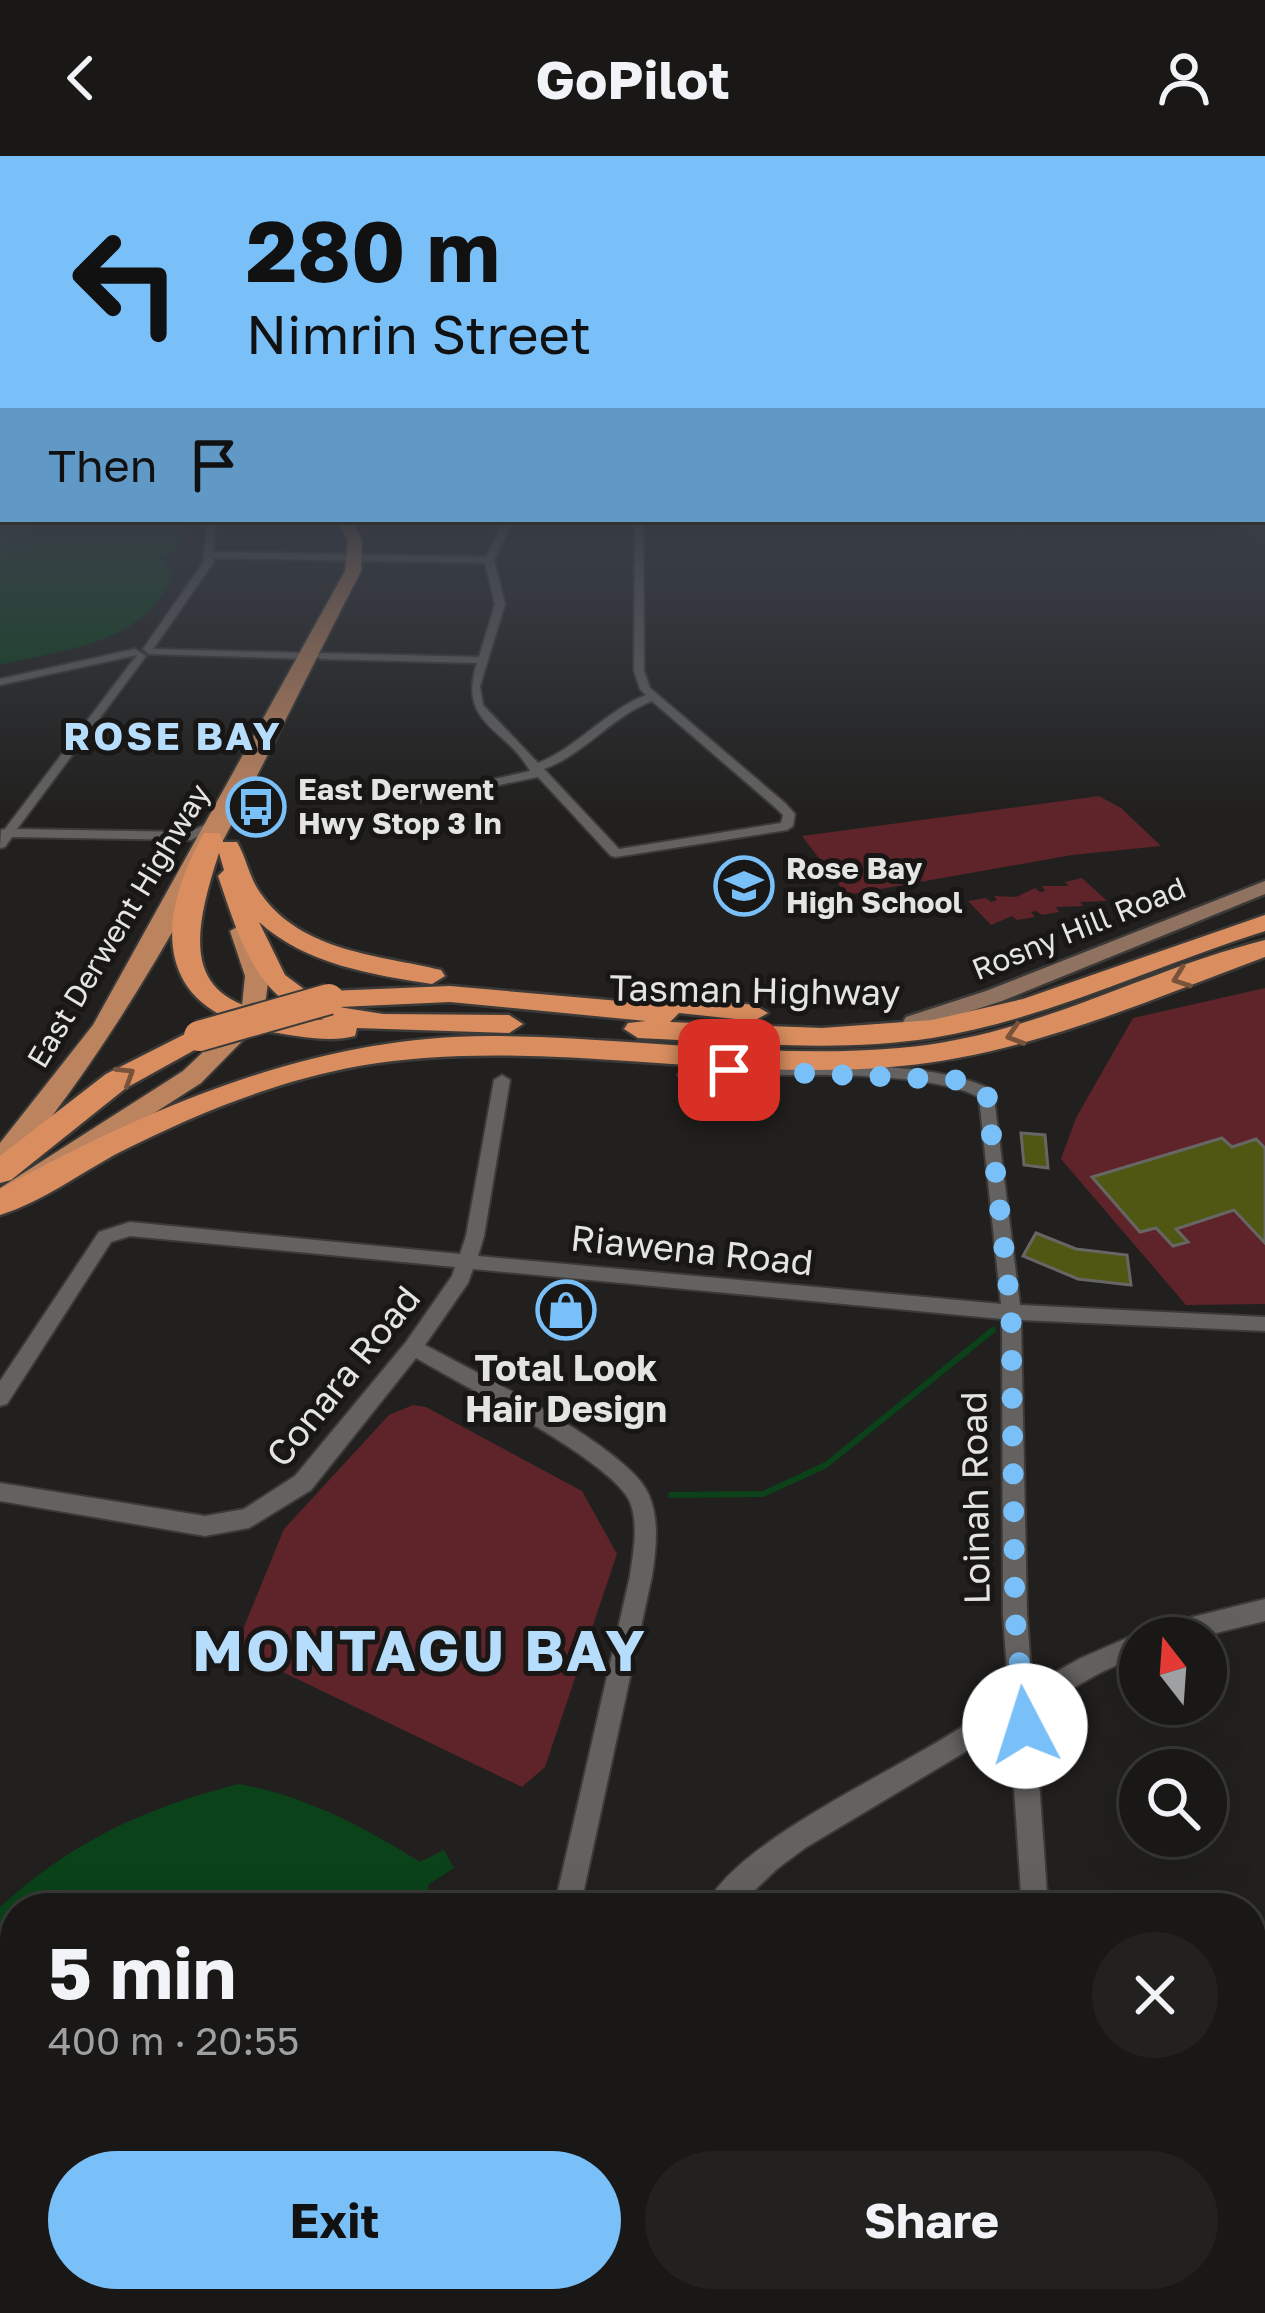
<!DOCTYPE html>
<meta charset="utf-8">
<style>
body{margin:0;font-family:"Golos Text",sans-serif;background:#22211f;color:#f1f3f6;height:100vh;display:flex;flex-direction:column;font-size:45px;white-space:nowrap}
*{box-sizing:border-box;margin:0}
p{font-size:39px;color:#9fa0a1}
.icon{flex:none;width:66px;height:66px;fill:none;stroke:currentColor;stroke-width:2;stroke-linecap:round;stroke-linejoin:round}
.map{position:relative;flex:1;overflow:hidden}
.sheet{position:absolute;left:0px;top:1737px;width:1266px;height:420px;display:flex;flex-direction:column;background:#191816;border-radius:48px 48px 0 0;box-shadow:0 12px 48px #0002,0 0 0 3px #373735}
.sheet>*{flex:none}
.guide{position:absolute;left:0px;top:0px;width:1266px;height:366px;box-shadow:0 12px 48px #0002,0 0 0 3px #373735;background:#79bff8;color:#111;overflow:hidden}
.needle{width:78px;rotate:343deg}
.tools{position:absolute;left:1119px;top:1461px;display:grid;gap:24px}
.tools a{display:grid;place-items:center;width:108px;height:108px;border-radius:50%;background:#191816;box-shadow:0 12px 48px #0002,0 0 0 3px #373735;font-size:60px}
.pin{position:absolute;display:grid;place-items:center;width:102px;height:102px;color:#fff;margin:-51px;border-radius:24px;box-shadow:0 6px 18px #0006}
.me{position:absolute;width:132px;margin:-66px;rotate:355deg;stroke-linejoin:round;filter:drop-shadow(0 0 9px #0008)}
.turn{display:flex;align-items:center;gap:42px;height:252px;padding:0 48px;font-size:54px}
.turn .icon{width:156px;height:156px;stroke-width:2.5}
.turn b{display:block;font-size:84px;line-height:102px}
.then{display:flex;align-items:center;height:114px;padding:0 48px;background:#0003;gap:24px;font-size:45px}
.round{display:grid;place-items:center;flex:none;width:126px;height:126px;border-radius:63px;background:#22211f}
.headline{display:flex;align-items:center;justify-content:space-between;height:204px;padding:0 48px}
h1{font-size:72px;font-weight:700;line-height:90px}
.primary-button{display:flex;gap:24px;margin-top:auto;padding:24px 48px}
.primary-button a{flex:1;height:138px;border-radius:72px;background:#79bff8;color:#111;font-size:48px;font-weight:700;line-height:138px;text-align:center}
.primary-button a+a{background:#22211f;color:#f1f3f6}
header{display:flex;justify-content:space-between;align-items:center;height:156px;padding:0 48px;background:#191816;font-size:54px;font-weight:700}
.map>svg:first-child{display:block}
.green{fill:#5f2429}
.water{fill:#0b4219}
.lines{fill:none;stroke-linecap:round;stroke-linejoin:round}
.stream{stroke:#0b4219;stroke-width:6}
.building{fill:#505713;stroke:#666664;stroke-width:3}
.minor-casing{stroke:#3b3a38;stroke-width:4}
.secondary-casing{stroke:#3b3a38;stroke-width:5}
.primary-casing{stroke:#3b3a38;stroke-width:4}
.trunk-casing{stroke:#3b3a38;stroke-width:5}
.minor{fill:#636260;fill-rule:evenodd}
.secondary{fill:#907260;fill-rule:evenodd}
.primary{fill:#bc835f;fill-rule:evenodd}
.trunk{fill:#da8e5f;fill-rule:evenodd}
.trunk-bridge-casing{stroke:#3b3a38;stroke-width:34;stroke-linecap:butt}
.trunk-bridge{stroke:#da8e5f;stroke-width:30}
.oneway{stroke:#79523a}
.route{stroke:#79bff8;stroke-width:21;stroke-dasharray:0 37.8}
.labels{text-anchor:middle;stroke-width:10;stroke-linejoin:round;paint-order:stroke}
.far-poi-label{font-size:30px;font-weight:bold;fill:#e4e4e2;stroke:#181715;text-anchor:start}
.far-street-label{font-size:30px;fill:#e4e4e2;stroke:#181715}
.street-label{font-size:36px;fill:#e4e4e2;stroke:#181715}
.poi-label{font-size:36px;font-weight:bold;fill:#e4e4e2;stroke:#181715}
.far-district-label{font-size:39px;font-weight:bold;letter-spacing:3px;fill:#b7ddfd;stroke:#181715}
.near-district-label{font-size:57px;font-weight:bold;letter-spacing:3px;fill:#b7ddfd;stroke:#181715}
</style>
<header><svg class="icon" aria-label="back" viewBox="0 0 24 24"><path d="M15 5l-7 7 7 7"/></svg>GoPilot<svg class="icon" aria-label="person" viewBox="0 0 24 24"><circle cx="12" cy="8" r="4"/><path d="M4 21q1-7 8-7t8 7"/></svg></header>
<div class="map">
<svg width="1265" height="2157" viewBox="0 0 1265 2157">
<rect width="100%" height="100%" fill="#21201e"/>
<path class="green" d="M 1099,640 L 1121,652 L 1161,690 L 1072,699 L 847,739 L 802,680 Z
M 1082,722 L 1107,745 L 1080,746 L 1083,750 L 1056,751 L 1059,756 L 1042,759 L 1036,755 L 1031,756 L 1035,761 L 1017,764 L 1012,760 L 991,769 L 968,745 L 986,742 L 991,746 L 997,744 L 994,740 L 1016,741 L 1035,732 L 1040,736 L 1045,735 L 1042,730 L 1069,730 L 1065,726 Z
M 1265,832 L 1265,1148 L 1186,1149 L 1061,1003 L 1076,962 L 1133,862 Z
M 413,1249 L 426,1251 L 582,1335 L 617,1398 L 545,1611 L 522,1631 L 235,1493 L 284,1373 L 389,1259 Z"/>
<path class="water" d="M 0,356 L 3,363 L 189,363 L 178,393 L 160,402 L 172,418 C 147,489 63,493 0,509 Z
M 239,1628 C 306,1640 362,1670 420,1706 L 444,1694 L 454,1712 L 428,1729 L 432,1752 L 15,1752 L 15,2142 L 374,2142 L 361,2157 L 0,2157 L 0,1751 C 71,1686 146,1651 239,1628 Z"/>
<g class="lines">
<path class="stream" d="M 671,1339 L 763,1338 L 826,1309 L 993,1174"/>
</g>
<path class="building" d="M 1021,977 L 1045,979 L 1048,1012 L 1024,1009 Z
M 1222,982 L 1232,991 L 1256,983 L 1265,992 L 1265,1087 L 1234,1054 L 1176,1073 L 1188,1086 L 1173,1090 L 1156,1072 L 1140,1076 L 1092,1021 Z
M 1036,1077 L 1076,1093 L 1127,1099 L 1131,1129 L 1078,1123 L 1023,1100 Z
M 550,1143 L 586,1146 L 584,1162 L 546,1168 Z"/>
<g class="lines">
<g class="minor-casing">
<path id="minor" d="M 208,363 L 216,363 L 213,396 L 486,401 L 506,363 L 514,363 L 494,404 L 505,448 L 480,530 L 483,549 L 538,607 C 578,591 605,555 646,539 L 640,533 L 634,515 L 635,363 L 643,363 L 644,515 L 650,532 L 785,647 L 795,658 L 793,670 L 787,674 L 616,701 L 611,700 L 538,621 L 418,646 L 418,640 L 530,615 C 506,571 457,569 477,507 L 321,503 L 316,500 L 321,497 L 479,501 L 495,448 L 485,407 L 213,402 L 213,407 L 153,493 L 308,497 L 313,500 L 308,503 L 149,498 L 143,493 L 203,407 ZM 652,545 L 777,653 L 783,659 L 781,667 L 619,693 L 544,613 C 585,598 611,561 652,545 Z
M 135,493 L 146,500 L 17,673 L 189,676 L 215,664 L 225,667 L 191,684 L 12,681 L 5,691 L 0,692 L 1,674 L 5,673 L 137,499 L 0,529 L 0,523 Z
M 748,910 C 819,910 929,903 993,934 L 1020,1149 L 1265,1161 L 1265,1175 L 1021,1164 L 1027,1459 L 1032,1529 L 1081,1502 L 1152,1471 L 1265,1443 L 1265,1465 L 1196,1482 L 1140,1482 L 1140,1498 L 1098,1518 L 1034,1554 L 1048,1752 L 1022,1752 L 1010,1569 L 805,1692 L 777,1713 L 736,1752 L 705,1752 C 728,1696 860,1631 913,1600 C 945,1582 977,1562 1009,1542 L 1003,1459 L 1002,1163 L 473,1113 L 468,1127 L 425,1189 C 475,1216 627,1291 648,1337 C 660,1363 656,1393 652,1420 L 580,1752 L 554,1752 L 630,1420 C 633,1397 639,1369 630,1346 C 614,1306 458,1227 416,1202 L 311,1334 L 249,1372 L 205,1380 L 0,1345 L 0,1327 L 205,1360 L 244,1353 L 295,1320 L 406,1186 L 452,1120 L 455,1111 L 130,1080 L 111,1086 L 7,1248 L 0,1250 L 0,1225 L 99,1076 L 130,1066 L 460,1098 L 466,1080 L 494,924 L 502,919 L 510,924 L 484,1080 L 478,1100 L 1001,1148 L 979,941 C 920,911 755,918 686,924 L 678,919 L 686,914 Z
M 442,2142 L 475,2142 L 469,2157 L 436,2157 Z
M 559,2142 L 591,2142 L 595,2157 L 563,2157 Z
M 599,2142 L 631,2142 L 635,2157 L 603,2157 Z
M 1024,2142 L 1056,2142 L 1054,2157 L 1022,2157 Z"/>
</g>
<g class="secondary-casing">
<path id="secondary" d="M 1265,725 L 1265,738 L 1002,845 L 914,873 L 903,866 L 906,861 L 986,835 Z"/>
</g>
<g class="primary-casing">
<path id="primary" d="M 336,363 L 350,363 L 362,384 L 361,415 C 255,620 159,835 10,1013 L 0,1016 L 0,987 L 93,869 L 345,415 L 348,384 Z
M 242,768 L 254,775 L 269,820 L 264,856 L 255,872 L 201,927 L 0,1056 L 0,1032 L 183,915 L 241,860 L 245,820 L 230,775 Z"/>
</g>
<g class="trunk-casing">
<path id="trunk" d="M 204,677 L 220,677 L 223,686 L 237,686 C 247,703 249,722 261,738 C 302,796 379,799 441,814 L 445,820 L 432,828 C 373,819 305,808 259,766 L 285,819 L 316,842 L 329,835 L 450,830 L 631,846 L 644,837 L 754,849 L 768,857 L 754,865 L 679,857 L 670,866 L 822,872 L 932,864 L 1023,843 L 1265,759 L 1265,775 C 1154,810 1048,863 932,882 C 835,897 736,886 638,882 L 624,873 L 628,867 L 646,865 L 450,846 L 339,851 L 383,858 L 509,859 L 523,868 L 509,877 L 357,872 L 355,880 C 330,887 297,880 271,876 C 155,854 153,768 204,677 ZM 219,697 L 224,714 L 218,720 C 239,780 255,846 324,864 C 195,856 180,814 219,697 Z
M 1265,784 L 1265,801 C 1147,845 1028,898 901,910 C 720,928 539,879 359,910 C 276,925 195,958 120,996 C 82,1016 42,1046 0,1059 L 0,1033 C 152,950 314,880 490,880 C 626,880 763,904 899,892 C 1036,880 1138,816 1265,784 Z
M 199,871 L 209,874 L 213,880 L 209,886 L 126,932 L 11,1024 L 0,1027 L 0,1000 L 106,918 Z"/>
</g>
<use href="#minor" class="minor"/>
<use href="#secondary" class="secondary"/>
<use href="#primary" class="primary"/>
<use href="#trunk" class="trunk"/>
<g class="trunk-bridge-casing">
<path id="trunk-bridge" d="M 199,880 L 329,843"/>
</g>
<use href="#trunk-bridge" class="trunk-bridge"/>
</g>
<defs><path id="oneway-chevron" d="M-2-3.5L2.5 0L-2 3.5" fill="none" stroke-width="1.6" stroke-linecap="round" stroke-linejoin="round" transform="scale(3)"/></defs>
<g class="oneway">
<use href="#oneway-chevron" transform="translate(1181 822) rotate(160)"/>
<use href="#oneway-chevron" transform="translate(1015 879) rotate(163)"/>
<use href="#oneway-chevron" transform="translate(126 919) rotate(-32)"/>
</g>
<linearGradient id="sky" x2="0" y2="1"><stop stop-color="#121210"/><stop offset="0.54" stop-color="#3d424c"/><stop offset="1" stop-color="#3d424c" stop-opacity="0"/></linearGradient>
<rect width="1265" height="658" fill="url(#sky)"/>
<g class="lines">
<path class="route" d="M 729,914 L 958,924 L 987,938 L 1011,1156 L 1015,1460 L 1025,1570"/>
</g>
<defs>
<g id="bus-ring" transform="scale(3)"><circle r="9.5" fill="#181715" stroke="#79bff8" stroke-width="1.5"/><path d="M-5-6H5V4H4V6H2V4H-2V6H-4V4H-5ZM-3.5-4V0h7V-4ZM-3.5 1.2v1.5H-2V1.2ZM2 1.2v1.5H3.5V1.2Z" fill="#79bff8"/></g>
<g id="school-ring" transform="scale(3)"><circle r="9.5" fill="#181715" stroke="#79bff8" stroke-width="1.5"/><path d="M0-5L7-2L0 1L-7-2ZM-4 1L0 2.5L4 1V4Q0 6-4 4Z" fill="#79bff8"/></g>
<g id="shop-ring" transform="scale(3)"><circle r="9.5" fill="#181715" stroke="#79bff8" stroke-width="1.5"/><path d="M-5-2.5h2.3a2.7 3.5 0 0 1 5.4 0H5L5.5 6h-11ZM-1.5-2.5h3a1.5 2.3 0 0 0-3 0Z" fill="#79bff8"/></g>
</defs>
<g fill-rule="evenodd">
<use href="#bus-ring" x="256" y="651"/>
<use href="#school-ring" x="744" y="730"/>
<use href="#shop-ring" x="566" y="1154"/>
</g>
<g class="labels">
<g class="far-poi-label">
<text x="298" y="644">East Derwent<tspan x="298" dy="34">Hwy Stop 3 In</tspan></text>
<text x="786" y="723">Rose Bay<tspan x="786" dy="34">High School</tspan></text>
</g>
<g class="far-street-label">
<text transform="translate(119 770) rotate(-59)" y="10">East Derwent Highway</text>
<text transform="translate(1079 773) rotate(-22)" y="10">Rosny Hill Road</text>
</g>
<g class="street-label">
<text transform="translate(755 834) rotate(1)" y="13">Tasman Highway</text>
<text transform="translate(692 1094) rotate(6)" y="13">Riawena Road</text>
<text transform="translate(343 1220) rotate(-51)" y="13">Conara Road</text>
<text transform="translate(975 1342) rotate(-91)" y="13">Loinah Road</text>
</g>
<g class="poi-label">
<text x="566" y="1225">Total Look<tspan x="566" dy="41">Hair Design</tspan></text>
</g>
<g class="far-district-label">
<text x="173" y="594">ROSE BAY</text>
</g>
<g class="near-district-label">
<text x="420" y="1515">MONTAGU BAY</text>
</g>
</g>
</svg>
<div class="tools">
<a><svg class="needle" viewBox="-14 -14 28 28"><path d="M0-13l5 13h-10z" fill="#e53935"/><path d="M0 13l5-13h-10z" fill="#9fa0a1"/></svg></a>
<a><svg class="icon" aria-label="search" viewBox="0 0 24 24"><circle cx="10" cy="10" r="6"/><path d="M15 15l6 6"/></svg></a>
</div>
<div class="pin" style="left:729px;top:914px;background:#d93025"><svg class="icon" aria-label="arrive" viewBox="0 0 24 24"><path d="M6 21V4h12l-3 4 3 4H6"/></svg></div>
<svg class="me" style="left:1025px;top:1570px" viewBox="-20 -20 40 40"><circle r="19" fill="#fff"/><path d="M0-13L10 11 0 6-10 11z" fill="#79bff8"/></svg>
<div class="guide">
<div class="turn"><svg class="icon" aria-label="left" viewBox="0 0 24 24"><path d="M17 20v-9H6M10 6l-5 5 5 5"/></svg><div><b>280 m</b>Nimrin Street</div></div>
<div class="then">Then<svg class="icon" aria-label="arrive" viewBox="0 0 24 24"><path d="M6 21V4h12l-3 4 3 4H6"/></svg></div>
</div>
<section class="sheet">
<div class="headline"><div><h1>5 min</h1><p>400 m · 20:55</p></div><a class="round"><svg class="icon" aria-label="close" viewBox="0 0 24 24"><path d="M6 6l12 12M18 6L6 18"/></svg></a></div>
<div class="primary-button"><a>Exit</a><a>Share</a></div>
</section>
</div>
